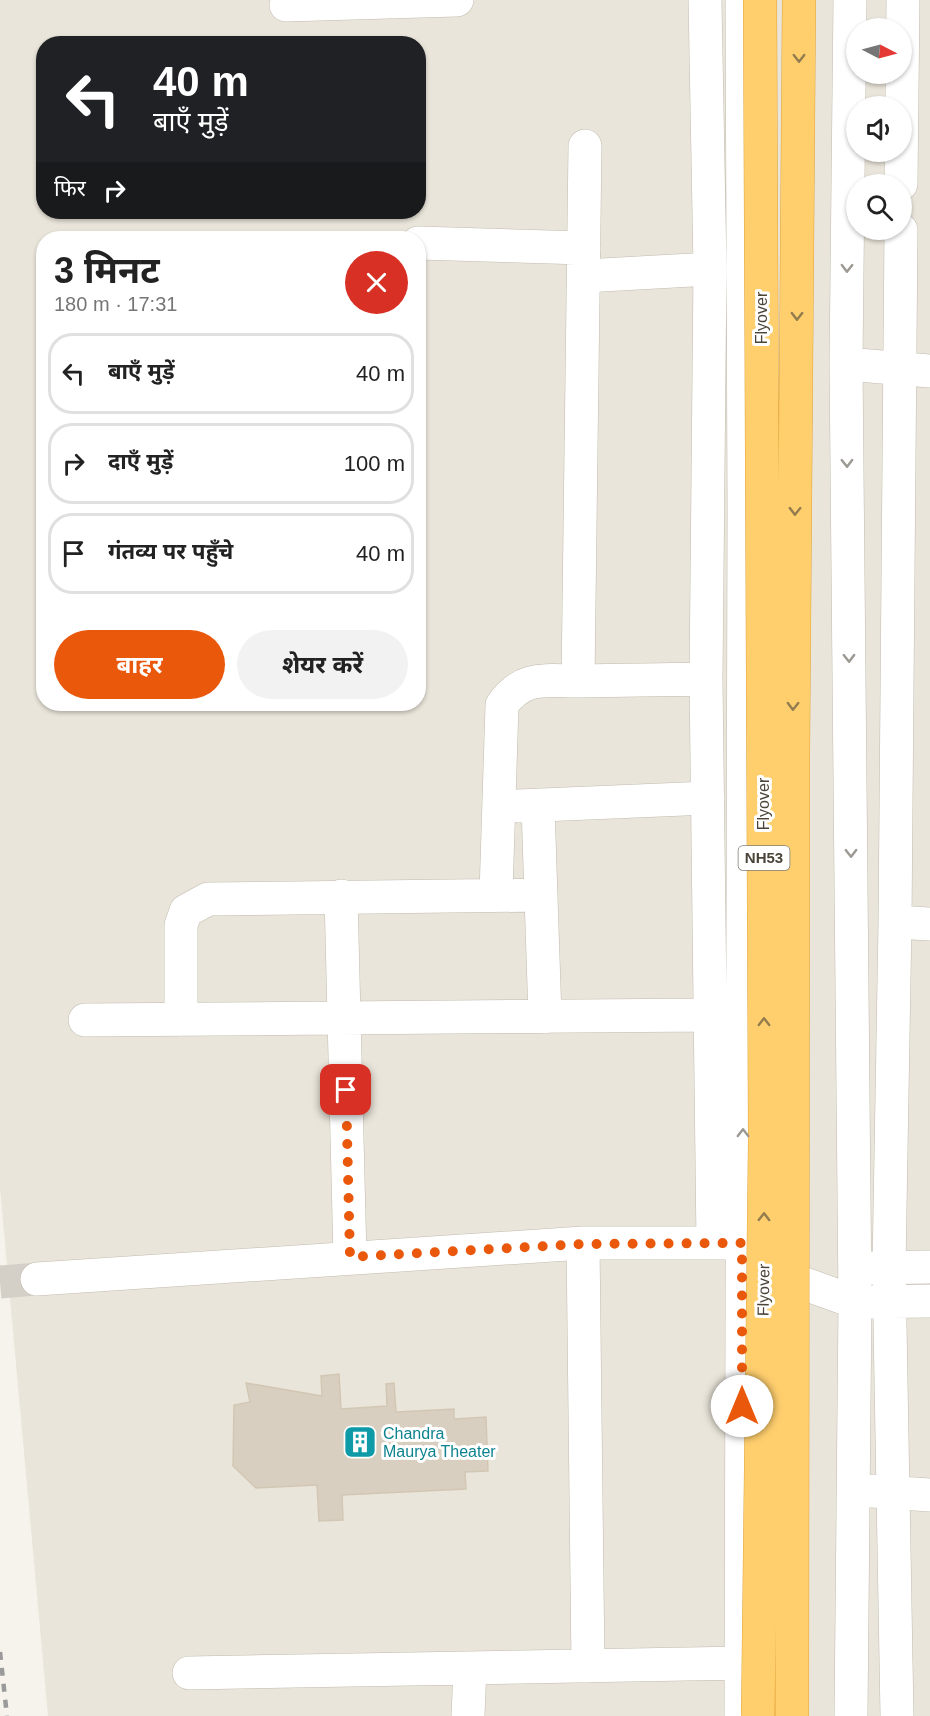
<!DOCTYPE html>
<html lang="hi">
<meta charset="utf-8">
<style>
body{margin:0;font-family:Arial,"Noto Sans Devanagari",sans-serif;background:#f2f2f2;color:#222;height:100vh;display:flex;flex-direction:column;font-size:22px;white-space:nowrap}
*{box-sizing:border-box;margin:0}
p{font-size:20px;color:#767676}
.icon{flex:none;width:33px;height:33px;fill:none;stroke:currentColor;stroke-width:2;stroke-linecap:round;stroke-linejoin:round}
.map{position:relative;flex:1;overflow:hidden}
.panel{position:absolute;left:36px;top:231px;width:390px;height:480px;display:flex;flex-direction:column;background:#fff;border-radius:24px;box-shadow:0 2px 4px #0004}
.panel>*{flex:none}
.hud{position:absolute;left:36px;top:36px;width:390px;height:183px;border-radius:24px;box-shadow:0 2px 4px #0004;background:#202124;color:#fff;overflow:hidden}
.needle{width:39px;rotate:96deg}
.fabs{position:absolute;left:846px;top:18px;display:grid;gap:12px}
.fabs a{display:grid;place-items:center;width:66px;height:66px;border-radius:50%;background:#fff;box-shadow:0 2px 4px #0004;font-size:30px}
.pin{position:absolute;display:grid;place-items:center;width:51px;height:51px;color:#fff;margin:-26px;border-radius:12px;box-shadow:0 3px 9px #0006}
.me{position:absolute;width:66px;margin:-33px;rotate:0deg;stroke-linejoin:round;filter:drop-shadow(0 0 4px #0008)}
.turn{display:flex;align-items:center;gap:21px;height:126px;padding:0 18px;font-size:27px}
.turn .icon{width:78px;height:78px;stroke-width:2.5}
.turn b{display:block;font-size:42px;line-height:51px}
.then{display:flex;align-items:center;height:57px;padding:0 18px;background:#0003;gap:12px;font-size:22px}
.round{display:grid;place-items:center;flex:none;width:63px;height:63px;border-radius:32px;background:#f2f2f2}
.headline{display:flex;align-items:center;justify-content:space-between;height:102px;padding:0 18px}
h1{font-size:36px;font-weight:700;line-height:45px}
.cta{display:flex;gap:12px;margin-top:auto;padding:12px 18px}
.cta a{flex:1;height:69px;border-radius:36px;background:#ea580c;color:#fff;font-size:24px;font-weight:700;line-height:69px;text-align:center}
.cta a+a{background:#f2f2f2;color:#222}
ul{padding:0;list-style:none}
li{display:flex;align-items:center;gap:18px;height:81px;margin:0 12px 9px;padding:0 6px;border:3px solid #e0e0e0;border-radius:24px}
li div{flex:1}
li b{display:block;font-size:22px}
li em{font-style:normal}
.map>svg:first-child{display:block}
.residential{fill:#eae5da;fill-rule:evenodd}
.building{fill:#d8cfc1;stroke:#d3c7b4;stroke-width:1.5}
.lines{fill:none;stroke-linecap:round;stroke-linejoin:round}
.minor-tunnel{stroke:#d4d0c8;stroke-width:33;stroke-dasharray:33 16;stroke-linecap:butt}
.minor-casing{stroke:#c2bbae;stroke-width:34}
.minor{stroke:#fff;stroke-width:33}
.rail{stroke:#9a9a9a;stroke-width:4.5;stroke-dasharray:8 8;stroke-linecap:butt}
.highway-bridge-casing{stroke:#e0a43c;stroke-width:34;stroke-linecap:butt}
.highway-bridge{stroke:#ffcf6e;stroke-width:33}
.oneway{stroke:#937c4e}
.oneway2{stroke:#9c9892}
.route{stroke:#ea580c;stroke-width:10;stroke-dasharray:0 18}
.labels{text-anchor:middle;stroke-width:6;stroke-linejoin:round;paint-order:stroke}
.shield{fill:#fff;stroke:#817c74;stroke-width:1.5}
.shield-label{font-size:15px;font-weight:bold;fill:#4b4439}
.street-label{font-size:16px;fill:#4b4439;stroke:#fff}
.culture-label{font-size:16px;fill:#0d838f;stroke:#fff;text-anchor:start}
</style>
<div class="map">
<svg width="930" height="1716" viewBox="0 0 930 1716">
<rect width="100%" height="100%" fill="#f6f3ec"/>
<path class="residential" d="M 0,0 L 930,0 L 930,1716 L 48,1716 L 0,1188 ZM 856,28 L 902,28 L 902,74 L 856,74 ZM 44,44 L 418,44 L 418,212 L 44,212 ZM 856,106 L 902,106 L 902,152 L 856,152 ZM 856,184 L 902,184 L 902,230 L 856,230 ZM 44,238 L 418,238 L 418,704 L 44,704 Z"/>
<path class="building" d="M 339,1374 L 341,1409 L 387,1406 L 386,1384 L 394,1383 L 396,1412 L 454,1409 L 454,1419 L 486,1417 L 488,1471 L 465,1472 L 466,1489 L 342,1495 L 343,1520 L 319,1521 L 317,1485 L 256,1488 L 233,1466 L 234,1405 L 250,1402 L 246,1383 L 322,1396 L 321,1376 Z"/>
<g class="lines">
<path class="minor-tunnel" d="M 0,1282 L 37,1279"/>
<g class="minor-casing">
<path id="minor" d="M 705,0 L 710,269 L 706,679 L 713,1243
M 850,0 L 846,364 L 855,1302 L 851,1716
M 286,5 L 457,0
M 901,184 L 903,0
M 418,243 L 584,248
M 584,276 L 710,269
M 846,364 L 930,371
M 578,681 L 706,679
M 518,806 L 708,798
M 538,806 L 545,1017
M 496,894 L 502,705 C 523,675 545,681 578,681 L 585,146
M 341,896 L 350,1257
M 895,922 L 930,924
M 85,1020 L 711,1015
M 181,1020 L 181,925 L 186,911 L 208,899 L 541,895
M 583,1243 L 588,1666
M 868,1268 L 930,1267
M 37,1279 L 583,1243 L 743,1243 L 777,1274 L 855,1302 L 930,1301
M 872,1491 L 930,1495
M 189,1673 L 742,1663
M 468,1716 L 470,1668
M 741,1716 L 744,509 L 742,0
M 897,1716 L 889,1268 L 895,922 L 901,230"/>
</g>
<use href="#minor" class="minor"/>
<path class="rail" d="M 0,1652 L 7,1716"/>
<g class="highway-bridge-casing">
<path id="highway-bridge" d="M 758,1716 L 765,1140 L 760,0
M 792,1716 L 793,754 L 799,0"/>
</g>
<use href="#highway-bridge" class="highway-bridge"/>
</g>
<defs><path id="oneway-chevron" d="M-2-3.5L2.5 0L-2 3.5" fill="none" stroke-width="1.6" stroke-linecap="round" stroke-linejoin="round" transform="scale(1.5)"/></defs>
<g class="oneway">
<use href="#oneway-chevron" transform="translate(799 58) rotate(90)"/>
<use href="#oneway-chevron" transform="translate(797 316) rotate(91)"/>
<use href="#oneway-chevron" transform="translate(795 511) rotate(91)"/>
<use href="#oneway-chevron" transform="translate(793 706) rotate(91)"/>
<use href="#oneway-chevron" transform="translate(764 1022) rotate(-90)"/>
<use href="#oneway-chevron" transform="translate(764 1217) rotate(-89)"/>
</g>
<g class="oneway2">
<use href="#oneway-chevron" transform="translate(847 268) rotate(91)"/>
<use href="#oneway-chevron" transform="translate(847 463) rotate(89)"/>
<use href="#oneway-chevron" transform="translate(849 658) rotate(89)"/>
<use href="#oneway-chevron" transform="translate(851 853) rotate(89)"/>
<use href="#oneway-chevron" transform="translate(743 1133) rotate(-90)"/>
</g>
<g class="lines">
<path class="route" d="M 346,1090 L 350,1257 L 583,1244 L 742,1243 L 742,1406"/>
</g>
<defs>
<g id="building-square" transform="scale(1.725)"><rect x="-9" y="-9" width="18" height="18" rx="4" fill="#0f9aa8" stroke="#fff"/><path d="M-4-6H4V6H1V3H-1V6H-4ZM-2.5-4.3h1.7v1.8h-1.7ZM.8-4.3h1.7v1.8H.8ZM-2.5-1h1.7V.8h-1.7ZM.8-1h1.7V.8H.8Z" fill="#fff"/></g>
</defs>
<g fill-rule="evenodd">
<use href="#building-square" x="360" y="1442"/>
</g>
<g class="labels">
<rect class="shield" x="738.5" y="846" width="51" height="24" rx="4.5"/>
<g class="shield-label">
<text x="764" y="863">NH53</text>
</g>
<g class="street-label">
<text transform="translate(761 318) rotate(-90)" y="6">Flyover</text>
<text transform="translate(763 804) rotate(-90)" y="6">Flyover</text>
<text transform="translate(763 1290) rotate(-89)" y="6">Flyover</text>
</g>
<g class="culture-label">
<text x="383" y="1439">Chandra<tspan x="383" dy="18">Maurya Theater</tspan></text>
</g>
</g>
</svg>
<div class="fabs">
<a><svg class="needle" viewBox="-14 -14 28 28"><path d="M0-13l5 13h-10z" fill="#e53935"/><path d="M0 13l5-13h-10z" fill="#767676"/></svg></a>
<a><svg class="icon" aria-label="sound" viewBox="0 0 24 24"><path d="M4 9h4l5-4v14l-5-4H4zM17 9q2 3 0 6"/></svg></a>
<a><svg class="icon" aria-label="search" viewBox="0 0 24 24"><circle cx="10" cy="10" r="6"/><path d="M15 15l6 6"/></svg></a>
</div>
<div class="pin" style="left:346px;top:1090px;background:#d93025"><svg class="icon" aria-label="arrive" viewBox="0 0 24 24"><path d="M6 21V4h12l-3 4 3 4H6"/></svg></div>
<svg class="me" style="left:742px;top:1406px" viewBox="-20 -20 40 40"><circle r="19" fill="#fff"/><path d="M0-13L10 11 0 6-10 11z" fill="#ea580c"/></svg>
<div class="hud">
<div class="turn"><svg class="icon" aria-label="left" viewBox="0 0 24 24"><path d="M17 20v-9H6M10 6l-5 5 5 5"/></svg><div><b>40 m</b>बाएँ मुड़ें</div></div>
<div class="then">फिर<svg class="icon" aria-label="right" viewBox="0 0 24 24"><path d="M7 20v-9h11M14 6l5 5-5 5"/></svg></div>
</div>
<section class="panel">
<div class="headline"><div><h1>3 मिनट</h1><p>180 m · 17:31</p></div><a class="round" style="background:#d93025;color:#fff"><svg class="icon" aria-label="close" viewBox="0 0 24 24"><path d="M6 6l12 12M18 6L6 18"/></svg></a></div>
<ul>
<li><svg class="icon" aria-label="left" viewBox="0 0 24 24"><path d="M17 20v-9H6M10 6l-5 5 5 5"/></svg><div><b>बाएँ मुड़ें</b></div><em>40 m</em></li>
<li><svg class="icon" aria-label="right" viewBox="0 0 24 24"><path d="M7 20v-9h11M14 6l5 5-5 5"/></svg><div><b>दाएँ मुड़ें</b></div><em>100 m</em></li>
<li><svg class="icon" aria-label="arrive" viewBox="0 0 24 24"><path d="M6 21V4h12l-3 4 3 4H6"/></svg><div><b>गंतव्य पर पहुँचे</b></div><em>40 m</em></li>
</ul>
<div class="cta"><a>बाहर</a><a>शेयर करें</a></div>
</section>
</div>
